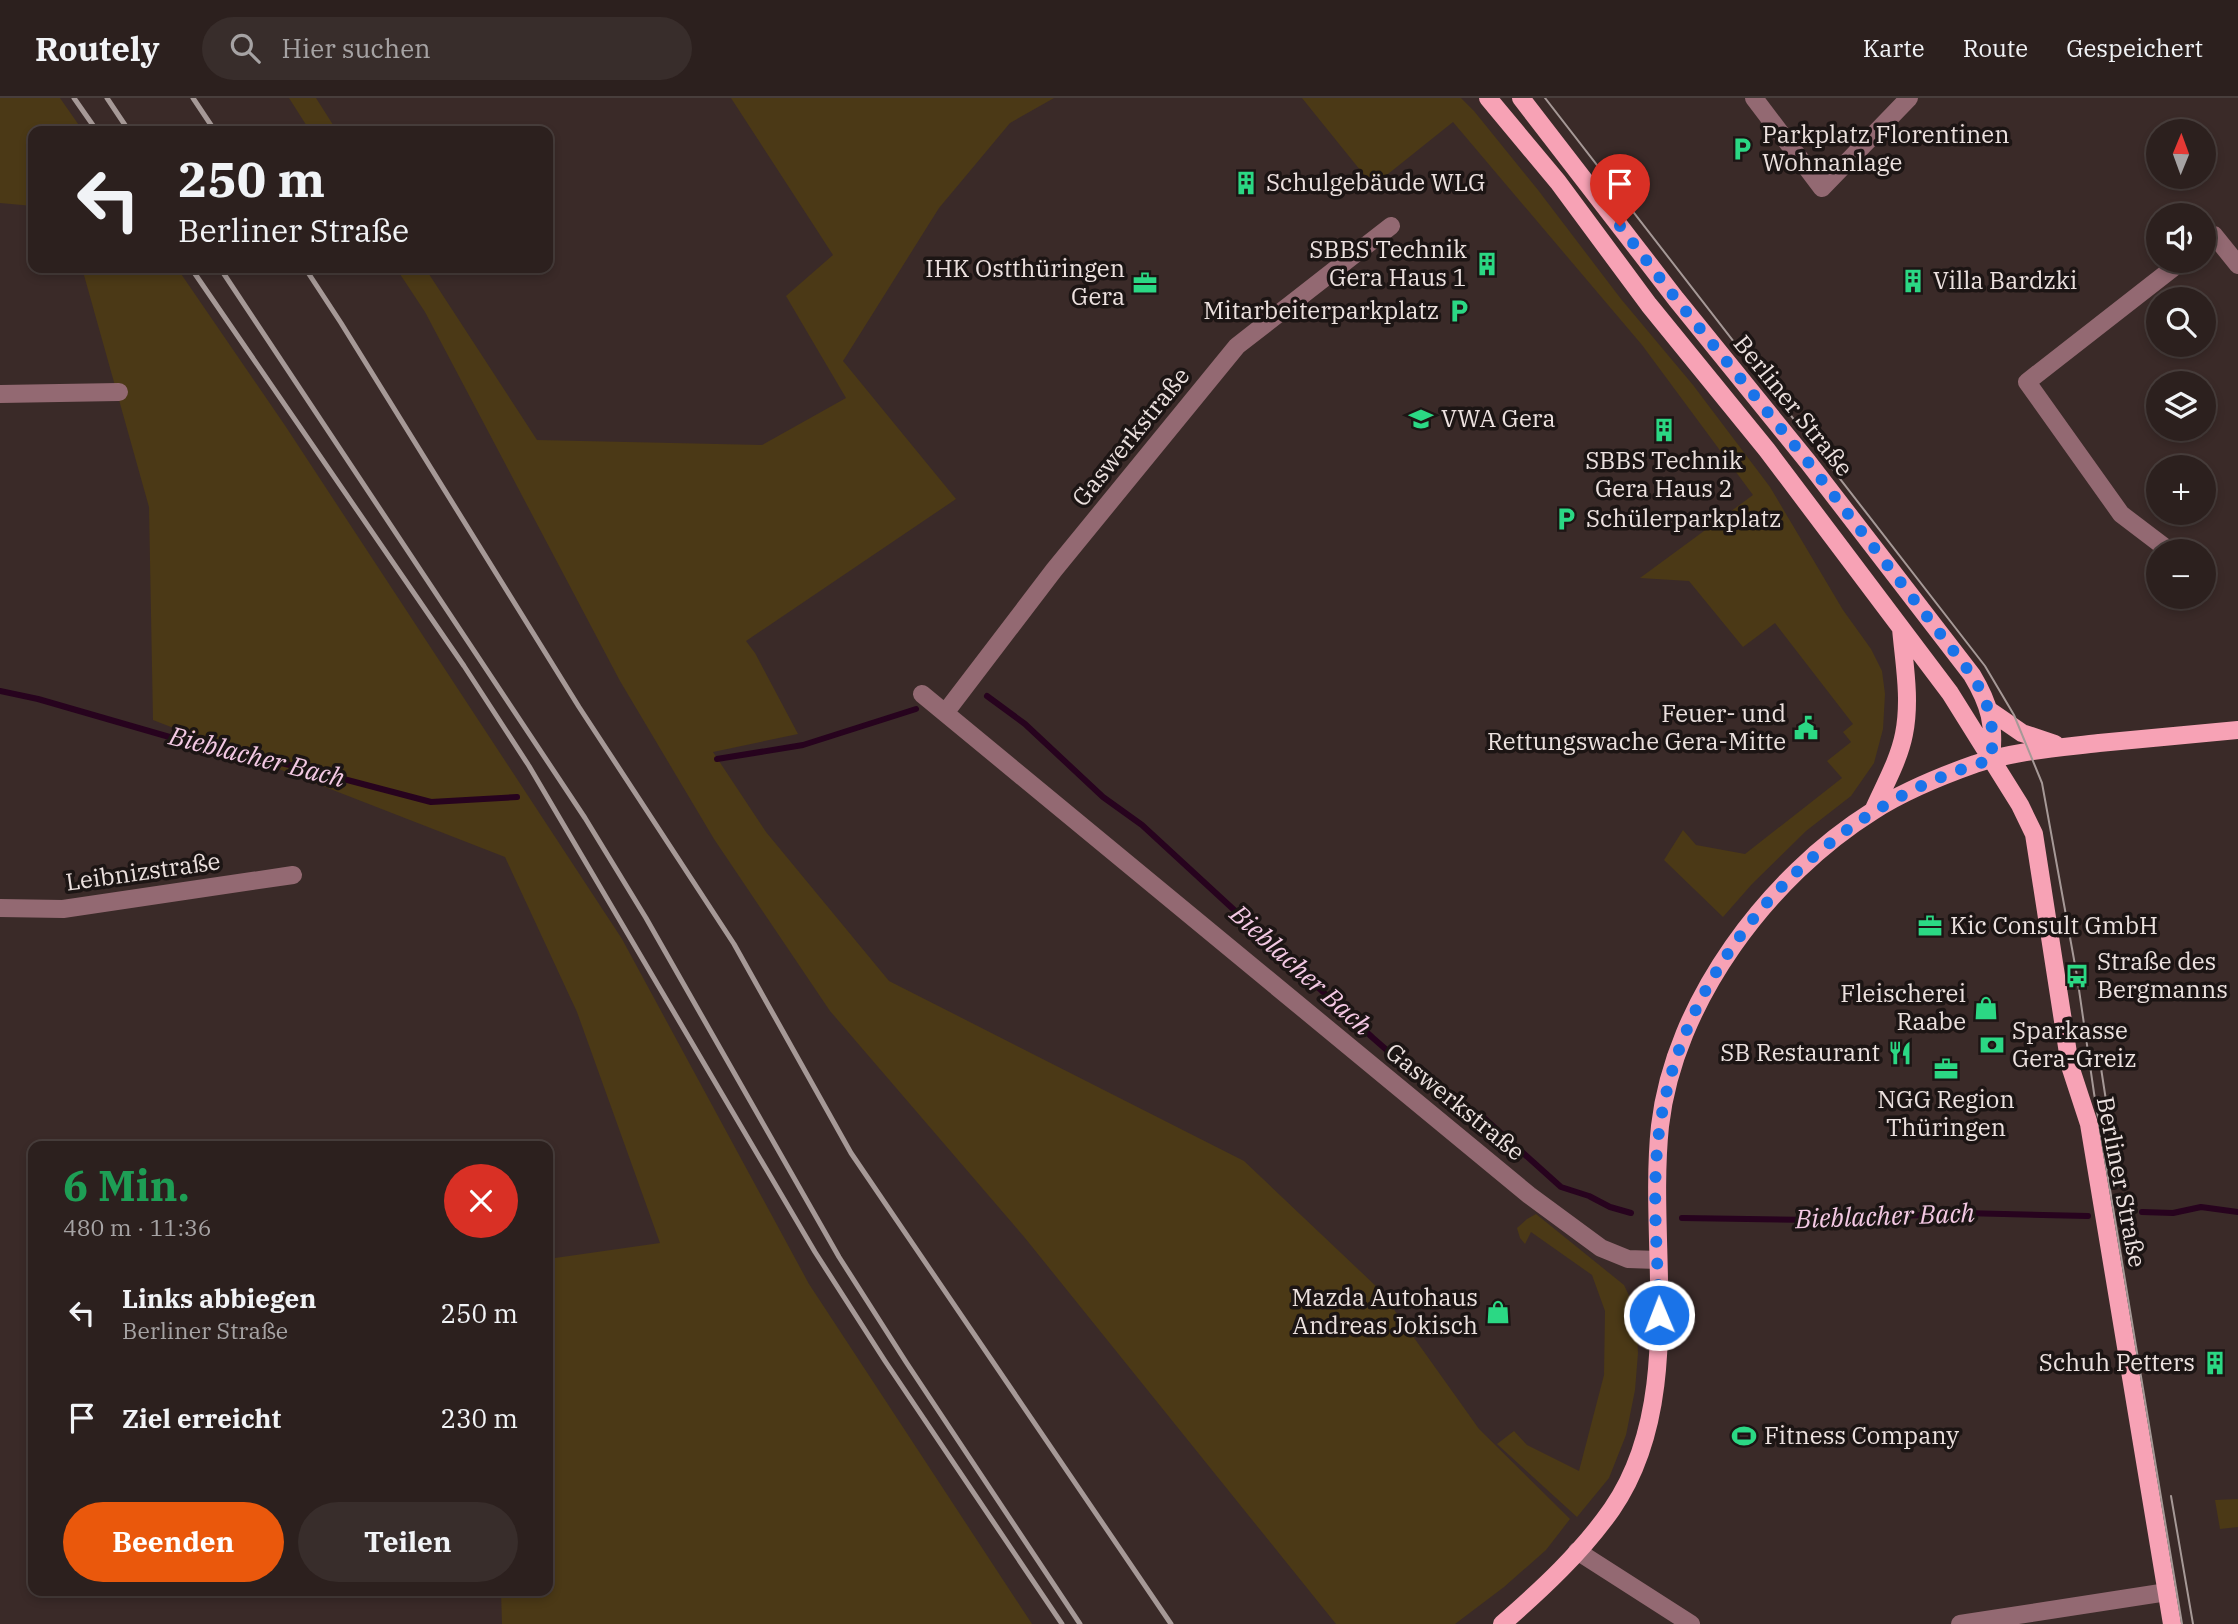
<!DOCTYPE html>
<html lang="de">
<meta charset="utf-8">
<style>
body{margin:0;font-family:"IBM Plex Serif",serif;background:#382d2b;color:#f1f3f6;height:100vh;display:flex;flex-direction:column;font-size:26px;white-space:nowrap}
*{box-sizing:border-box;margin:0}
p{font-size:23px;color:#a6a3a4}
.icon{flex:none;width:38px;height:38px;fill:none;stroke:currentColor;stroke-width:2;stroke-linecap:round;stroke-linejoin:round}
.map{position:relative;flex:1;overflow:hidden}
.panel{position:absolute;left:28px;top:1043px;width:525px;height:455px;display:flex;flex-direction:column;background:#2c201e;border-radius:14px;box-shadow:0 4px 10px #0003,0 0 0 2px #483e3c}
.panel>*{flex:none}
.top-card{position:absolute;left:28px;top:28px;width:525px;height:147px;border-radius:14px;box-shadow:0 4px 10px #0003,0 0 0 2px #483e3c;background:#2c201e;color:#f1f3f6;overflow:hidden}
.needle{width:46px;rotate:1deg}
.controls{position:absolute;left:2146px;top:21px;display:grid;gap:14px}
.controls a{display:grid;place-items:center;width:70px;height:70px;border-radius:50%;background:#2c201e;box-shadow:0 4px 10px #0003,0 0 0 2px #483e3c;font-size:35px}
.pin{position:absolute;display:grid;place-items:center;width:60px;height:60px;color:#fff;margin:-72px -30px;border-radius:50% 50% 50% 0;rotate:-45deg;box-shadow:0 0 7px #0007}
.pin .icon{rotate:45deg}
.me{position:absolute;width:77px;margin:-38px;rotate:359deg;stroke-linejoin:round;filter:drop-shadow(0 0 5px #0008)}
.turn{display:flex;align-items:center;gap:24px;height:147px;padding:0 35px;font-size:32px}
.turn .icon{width:91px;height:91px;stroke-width:2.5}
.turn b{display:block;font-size:49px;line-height:60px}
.round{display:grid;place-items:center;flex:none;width:74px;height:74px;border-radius:37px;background:#382d2b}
.overview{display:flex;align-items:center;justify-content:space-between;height:119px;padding:0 35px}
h1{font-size:42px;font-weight:800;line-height:52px;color:#1e9e55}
.button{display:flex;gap:14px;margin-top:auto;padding:14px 35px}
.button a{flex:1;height:80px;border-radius:42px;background:#ea580c;color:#fff;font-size:28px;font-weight:800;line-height:80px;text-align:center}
.button a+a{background:#382d2b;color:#f1f3f6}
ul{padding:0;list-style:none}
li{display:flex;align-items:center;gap:21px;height:105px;padding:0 35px}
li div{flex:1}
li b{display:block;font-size:26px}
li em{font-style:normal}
header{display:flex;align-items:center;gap:42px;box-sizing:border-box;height:98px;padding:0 35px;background:#2c201e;border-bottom:2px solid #483e3c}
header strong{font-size:33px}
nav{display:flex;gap:38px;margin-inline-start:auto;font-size:24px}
.search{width:490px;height:63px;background:#382d2b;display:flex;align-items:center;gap:18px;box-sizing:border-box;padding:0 24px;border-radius:38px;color:#a6a3a4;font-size:26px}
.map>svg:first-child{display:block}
.green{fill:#4b3916}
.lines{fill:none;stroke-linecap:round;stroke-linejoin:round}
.stream{stroke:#27031e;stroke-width:6}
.minor{stroke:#936972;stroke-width:18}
.major{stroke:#f7a2b5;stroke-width:18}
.tram{stroke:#a69997;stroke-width:2}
.rail{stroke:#a69997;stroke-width:5}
.route{stroke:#1a73e8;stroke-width:12;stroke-dasharray:0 21.6}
.labels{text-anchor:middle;stroke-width:7;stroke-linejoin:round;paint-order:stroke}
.poi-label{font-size:24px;fill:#ece1df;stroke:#1c1514;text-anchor:start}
.street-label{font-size:24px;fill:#ece1df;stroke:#1c1514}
.water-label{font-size:26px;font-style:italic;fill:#f4c9e4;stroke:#1c1514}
</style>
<header>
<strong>Routely</strong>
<div class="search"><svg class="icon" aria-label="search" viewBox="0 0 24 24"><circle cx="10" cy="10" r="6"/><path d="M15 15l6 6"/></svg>Hier suchen</div>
<nav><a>Karte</a><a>Route</a><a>Gespeichert</a></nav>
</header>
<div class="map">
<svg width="2238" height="1526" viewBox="0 0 2238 1526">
<rect width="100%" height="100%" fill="#3a2a28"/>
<path class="green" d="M 0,0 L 60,0 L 83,33 L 33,33 L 33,108 L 0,105 Z
M 289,0 L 316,0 L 337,33 L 310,33 Z
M 731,0 L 1054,0 L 1010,25 L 939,110 L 843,263 L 956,401 L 746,543 L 755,555 L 798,636 L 713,654 L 766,734 L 889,883 L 1244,1063 L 1380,1192 L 1479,1331 L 1570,1421 L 1546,1452 L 1504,1489 L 1455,1526 L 1336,1526 L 1025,1140 L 830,913 L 714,741 L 620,583 L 425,214 L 396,170 L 425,170 L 537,342 L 762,347 L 846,300 L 786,198 L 833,157 Z
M 1302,0 L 1461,0 L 1474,13 L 1538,92 L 1621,201 L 1693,287 L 1770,389 L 1843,512 L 1871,551 L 1882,573 L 1885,596 L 1883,631 L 1874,665 L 1851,698 L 1806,733 L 1752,786 L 1723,819 L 1664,762 L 1683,732 L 1696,747 L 1745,756 L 1842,680 L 1827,663 L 1851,644 L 1843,634 L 1853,626 L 1775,525 L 1743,549 L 1689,483 L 1640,480 L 1753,397 L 1642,247 L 1453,24 L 1373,88 Z
M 82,170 L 177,170 L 286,329 L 622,841 L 809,1186 L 1032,1526 L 502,1526 L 501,1493 L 548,1493 L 548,1161 L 660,1145 L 577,914 L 505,759 L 153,622 L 149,409 Z
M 1536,1116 L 1624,1187 L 1636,1212 L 1638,1255 L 1635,1292 L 1626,1337 L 1609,1380 L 1577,1419 L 1497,1346 L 1514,1333 L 1527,1347 L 1579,1373 L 1604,1277 L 1605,1213 L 1592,1177 L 1531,1134 L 1525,1146 L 1520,1140 L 1517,1130 L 1527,1121 Z
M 2238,1401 L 2238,1429 L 2220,1431 L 2215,1402 Z"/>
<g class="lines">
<path class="stream" d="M 0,593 L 38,601 L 173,640 L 294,668 L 431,704 L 517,699
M 987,598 L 1025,626 L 1103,699 L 1142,727 L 1373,940 L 1446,1004 L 1484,1020 L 1561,1089 L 1589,1098 L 1610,1109 L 1631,1115
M 717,661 L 803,647 L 916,611
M 2142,1114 L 2173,1115 L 2201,1109 L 2238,1114
M 1682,1120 L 1818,1122 L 1963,1115 L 2088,1118"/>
<path class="minor" d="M 1754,0 L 1822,90 L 1909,0
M 2203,146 L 2214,137 L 2238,167
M 0,296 L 119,294
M 2167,451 L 2121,416 L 2027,284 L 2182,163
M 922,596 L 1529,1097 L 1601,1150 L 1628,1161 L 1657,1162
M 945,615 L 1054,472 L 1237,248 L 1391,128
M 0,810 L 63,811 L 293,777
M 1577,1453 L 1691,1526
M 1960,1526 L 2167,1494"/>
<path class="major" d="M 1488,0 L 1558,84 L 1649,207 L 1767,352 L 1950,595 L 2020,707 L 2034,736 L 2070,968 L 2089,1026 L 2172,1526
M 1521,0 L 1676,201 L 1808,364 L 1972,577 C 1990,607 1995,627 1991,662
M 1990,613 L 2022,635 L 2055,646
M 1873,713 C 1884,688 1899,662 1904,636 C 1911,601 1904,565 1901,530
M 1502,1526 C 1542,1491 1582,1454 1612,1411 C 1687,1302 1647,1151 1660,1028 C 1674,904 1769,778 1873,713 C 1904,693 1941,678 1975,666 C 2015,653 2058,650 2099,645 C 2145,641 2192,636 2238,632"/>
<path class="tram" d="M 1545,0 L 1985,568 L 2014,617 L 2042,685 L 2077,878 L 2094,995 L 2182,1526
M 2101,970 L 2109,1022
M 2171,1398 L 2193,1526"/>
<path class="rail" d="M 74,0 L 97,33
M 107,0 L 129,33
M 193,0 L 215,33
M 191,170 L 464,568 L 529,668 L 815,1154 L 885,1263 L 1062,1526
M 220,170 L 585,720 L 646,820 L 839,1159 L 906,1264 L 1080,1526
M 305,170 L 341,225 L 579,609 L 734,846 L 851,1055 L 1171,1526"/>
</g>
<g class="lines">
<path class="route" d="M 1620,128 L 1676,201 L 1808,364 L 1972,577 C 1990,607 1995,627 1991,662 C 1828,707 1689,853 1661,1021 C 1650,1085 1658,1152 1659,1217"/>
</g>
<defs>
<g id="parking-bare" transform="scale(1.89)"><path d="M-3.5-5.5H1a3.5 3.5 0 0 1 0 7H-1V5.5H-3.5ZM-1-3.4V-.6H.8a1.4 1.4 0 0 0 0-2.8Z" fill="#2bd884" stroke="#1c1514" stroke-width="2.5" paint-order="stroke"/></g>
<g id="building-bare" transform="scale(1.89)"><path d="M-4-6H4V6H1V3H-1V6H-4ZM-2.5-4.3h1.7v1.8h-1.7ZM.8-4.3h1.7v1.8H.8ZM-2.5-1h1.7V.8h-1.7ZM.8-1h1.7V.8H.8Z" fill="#2bd884" stroke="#1c1514" stroke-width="2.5" paint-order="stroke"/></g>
<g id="office-bare" transform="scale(1.89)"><path d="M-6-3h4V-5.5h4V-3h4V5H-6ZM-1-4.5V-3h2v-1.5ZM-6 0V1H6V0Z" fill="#2bd884" stroke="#1c1514" stroke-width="2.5" paint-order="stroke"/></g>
<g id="university-bare" transform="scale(1.89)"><path d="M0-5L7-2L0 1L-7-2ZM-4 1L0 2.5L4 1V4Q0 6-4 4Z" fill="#2bd884" stroke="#1c1514" stroke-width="2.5" paint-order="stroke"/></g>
<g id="civic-bare" transform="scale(1.89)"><path d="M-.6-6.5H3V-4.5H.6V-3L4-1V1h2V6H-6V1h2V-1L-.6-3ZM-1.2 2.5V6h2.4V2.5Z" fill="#2bd884" stroke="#1c1514" stroke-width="2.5" paint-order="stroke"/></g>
<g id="bus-bare" transform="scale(1.89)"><path d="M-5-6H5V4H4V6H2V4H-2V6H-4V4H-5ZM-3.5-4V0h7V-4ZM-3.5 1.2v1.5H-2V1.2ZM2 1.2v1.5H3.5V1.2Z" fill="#2bd884" stroke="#1c1514" stroke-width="2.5" paint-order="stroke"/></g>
<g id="shop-bare" transform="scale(1.89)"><path d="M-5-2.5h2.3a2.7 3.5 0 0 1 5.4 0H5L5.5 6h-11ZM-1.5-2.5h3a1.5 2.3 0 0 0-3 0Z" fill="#2bd884" stroke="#1c1514" stroke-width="2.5" paint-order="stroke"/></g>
<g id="bank-bare" transform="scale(1.89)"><path d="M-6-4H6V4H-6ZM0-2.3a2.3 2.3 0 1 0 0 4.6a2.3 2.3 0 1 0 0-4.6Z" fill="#2bd884" stroke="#1c1514" stroke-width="2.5" paint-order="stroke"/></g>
<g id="restaurant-bare" transform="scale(1.89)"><path d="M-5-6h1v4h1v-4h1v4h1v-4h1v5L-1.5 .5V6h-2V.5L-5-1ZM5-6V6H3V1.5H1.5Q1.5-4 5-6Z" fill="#2bd884" stroke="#1c1514" stroke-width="2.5" paint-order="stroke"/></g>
<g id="stadium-bare" transform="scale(1.89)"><path d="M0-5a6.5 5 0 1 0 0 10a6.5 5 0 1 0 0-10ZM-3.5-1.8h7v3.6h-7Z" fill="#2bd884" stroke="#1c1514" stroke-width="2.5" paint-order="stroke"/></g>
</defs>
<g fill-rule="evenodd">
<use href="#parking-bare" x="1742" y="51"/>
<use href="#building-bare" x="1246" y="85"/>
<use href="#building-bare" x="1487" y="166"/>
<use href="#building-bare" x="1913" y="183"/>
<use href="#office-bare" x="1145" y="185"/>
<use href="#parking-bare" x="1459" y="213"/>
<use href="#university-bare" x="1421" y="321"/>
<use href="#building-bare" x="1664" y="332"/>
<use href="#parking-bare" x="1566" y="421"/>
<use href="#civic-bare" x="1806" y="630"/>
<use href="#office-bare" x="1930" y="828"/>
<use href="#bus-bare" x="2077" y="878"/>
<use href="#shop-bare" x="1986" y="910"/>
<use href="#bank-bare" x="1992" y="947"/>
<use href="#restaurant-bare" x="1900" y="955"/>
<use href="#office-bare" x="1946" y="971"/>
<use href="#shop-bare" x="1498" y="1214"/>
<use href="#building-bare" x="2215" y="1265"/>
<use href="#stadium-bare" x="1744" y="1338"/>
</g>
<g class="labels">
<g class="poi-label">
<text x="1762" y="45">Parkplatz Florentinen<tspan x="1762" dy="28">Wohnanlage</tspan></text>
<text x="1266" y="93">Schulgebäude WLG</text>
<text x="1467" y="160" text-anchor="end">SBBS Technik<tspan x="1467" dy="28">Gera Haus 1</tspan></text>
<text x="1125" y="179" text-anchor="end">IHK Ostthüringen<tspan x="1125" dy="28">Gera</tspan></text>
<text x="1933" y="191">Villa Bardzki</text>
<text x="1439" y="221" text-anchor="end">Mitarbeiterparkplatz</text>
<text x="1441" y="329">VWA Gera</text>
<text x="1664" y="371" text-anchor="middle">SBBS Technik<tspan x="1664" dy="28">Gera Haus 2</tspan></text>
<text x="1586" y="429">Schülerparkplatz</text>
<text x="1786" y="624" text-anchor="end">Feuer- und<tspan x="1786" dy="28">Rettungswache Gera-Mitte</tspan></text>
<text x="1950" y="836">Kic Consult GmbH</text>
<text x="2097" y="872">Straße des<tspan x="2097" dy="28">Bergmanns</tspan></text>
<text x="1966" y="904" text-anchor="end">Fleischerei<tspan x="1966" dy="28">Raabe</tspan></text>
<text x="2012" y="941">Sparkasse<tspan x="2012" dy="28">Gera-Greiz</tspan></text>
<text x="1880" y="963" text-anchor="end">SB Restaurant</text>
<text x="1946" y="1010" text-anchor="middle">NGG Region<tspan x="1946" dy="28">Thüringen</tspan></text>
<text x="1478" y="1208" text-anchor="end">Mazda Autohaus<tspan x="1478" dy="28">Andreas Jokisch</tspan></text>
<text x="2195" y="1273" text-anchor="end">Schuh Petters</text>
<text x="1764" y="1346">Fitness Company</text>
</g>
<g class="street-label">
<text transform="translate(1793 308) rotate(51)" y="8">Berliner Straße</text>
<text transform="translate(1131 339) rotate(-51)" y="8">Gaswerkstraße</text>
<text transform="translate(143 774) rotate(-8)" y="8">Leibnizstraße</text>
<text transform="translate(1455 1004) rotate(39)" y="8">Gaswerkstraße</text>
<text transform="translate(2121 1084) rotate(79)" y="8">Berliner Straße</text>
</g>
<g class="water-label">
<text transform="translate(257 659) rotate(14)" y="9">Bieblacher Bach</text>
<text transform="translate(1301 872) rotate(42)" y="9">Bieblacher Bach</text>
<text transform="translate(1885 1118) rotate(-2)" y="9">Bieblacher Bach</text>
</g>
</g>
</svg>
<div class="controls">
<a><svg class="needle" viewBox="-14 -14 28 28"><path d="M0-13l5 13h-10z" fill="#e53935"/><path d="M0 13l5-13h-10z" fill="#a6a3a4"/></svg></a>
<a><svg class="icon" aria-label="sound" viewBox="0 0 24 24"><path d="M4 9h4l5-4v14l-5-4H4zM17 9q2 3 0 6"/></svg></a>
<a><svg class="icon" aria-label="search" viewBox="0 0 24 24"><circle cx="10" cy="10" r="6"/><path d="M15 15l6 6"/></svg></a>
<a><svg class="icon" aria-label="layers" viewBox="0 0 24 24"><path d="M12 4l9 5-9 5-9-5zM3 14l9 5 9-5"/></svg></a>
<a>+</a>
<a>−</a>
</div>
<div class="pin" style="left:1620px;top:128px;background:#d93025"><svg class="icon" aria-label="arrive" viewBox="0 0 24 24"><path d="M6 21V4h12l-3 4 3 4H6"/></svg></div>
<svg class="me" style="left:1659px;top:1217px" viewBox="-20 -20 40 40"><circle r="17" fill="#1a73e8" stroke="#fff" stroke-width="3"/><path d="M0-11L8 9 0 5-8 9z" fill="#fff"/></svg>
<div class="top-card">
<div class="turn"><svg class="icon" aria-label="left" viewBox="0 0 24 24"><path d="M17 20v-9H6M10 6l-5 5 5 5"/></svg><div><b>250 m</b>Berliner Straße</div></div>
</div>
<section class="panel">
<div class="overview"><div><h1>6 Min.</h1><p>480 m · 11:36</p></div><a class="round" style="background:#d93025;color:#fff"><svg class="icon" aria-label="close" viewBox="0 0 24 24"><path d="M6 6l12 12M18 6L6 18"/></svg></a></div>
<ul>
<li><svg class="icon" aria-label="left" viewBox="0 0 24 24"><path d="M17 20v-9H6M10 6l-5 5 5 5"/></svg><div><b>Links abbiegen</b><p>Berliner Straße</p></div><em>250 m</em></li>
<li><svg class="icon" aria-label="arrive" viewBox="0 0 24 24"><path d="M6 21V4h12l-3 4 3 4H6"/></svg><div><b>Ziel erreicht</b></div><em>230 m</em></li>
</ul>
<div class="button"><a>Beenden</a><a>Teilen</a></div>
</section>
</div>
